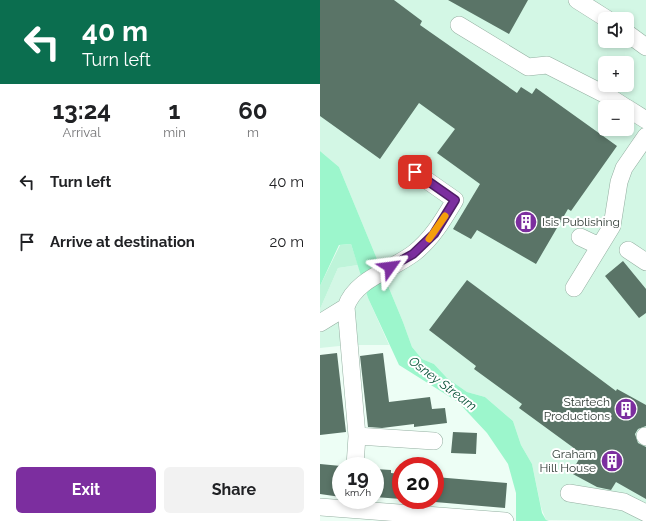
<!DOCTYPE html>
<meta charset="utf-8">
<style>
body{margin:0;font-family:Raleway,sans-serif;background:#f2f2f2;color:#202124;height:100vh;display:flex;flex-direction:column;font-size:15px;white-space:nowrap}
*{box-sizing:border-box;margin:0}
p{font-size:13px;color:#757577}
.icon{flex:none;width:22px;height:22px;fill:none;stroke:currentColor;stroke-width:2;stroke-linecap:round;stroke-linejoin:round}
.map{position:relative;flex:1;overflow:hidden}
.details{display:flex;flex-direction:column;background:#fff;width:320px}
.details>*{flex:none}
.banner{background:#0b6e4f;color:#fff;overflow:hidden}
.fabs{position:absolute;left:278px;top:12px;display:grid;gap:8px}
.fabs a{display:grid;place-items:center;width:36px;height:36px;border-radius:6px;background:#fff;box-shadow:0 2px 6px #0003;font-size:20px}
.speed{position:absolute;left:12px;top:457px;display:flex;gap:8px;font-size:20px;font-weight:700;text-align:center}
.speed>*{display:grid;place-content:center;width:52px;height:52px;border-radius:50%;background:#fff;box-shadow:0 2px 6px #0003;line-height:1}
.speed small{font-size:10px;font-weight:400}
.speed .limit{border:6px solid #d22;background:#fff;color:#111}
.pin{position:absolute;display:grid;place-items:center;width:34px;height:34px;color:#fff;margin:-17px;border-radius:8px;box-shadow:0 2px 6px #0006}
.me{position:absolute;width:44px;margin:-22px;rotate:59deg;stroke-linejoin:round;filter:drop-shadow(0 0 3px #0008)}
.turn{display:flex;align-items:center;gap:14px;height:84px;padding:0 16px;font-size:18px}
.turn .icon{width:52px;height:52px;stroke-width:2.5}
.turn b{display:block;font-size:28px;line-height:34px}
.eta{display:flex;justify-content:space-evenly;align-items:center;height:68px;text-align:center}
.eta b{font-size:24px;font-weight:700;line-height:28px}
.button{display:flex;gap:8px;margin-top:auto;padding:8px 16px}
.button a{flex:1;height:46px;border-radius:6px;background:#7c2e9f;color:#fff;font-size:16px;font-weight:700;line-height:46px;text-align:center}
.button a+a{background:#f2f2f2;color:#202124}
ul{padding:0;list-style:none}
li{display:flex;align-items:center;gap:12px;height:60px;padding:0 16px}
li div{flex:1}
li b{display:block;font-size:15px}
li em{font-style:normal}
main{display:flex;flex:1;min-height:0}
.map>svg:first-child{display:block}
.built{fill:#d3f7e5;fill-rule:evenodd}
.green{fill:#bef4d9}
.water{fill:#9cf6cc}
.building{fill:#5a7467}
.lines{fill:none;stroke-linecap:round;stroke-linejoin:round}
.minor-casing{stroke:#94afa1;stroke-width:18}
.minor{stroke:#fff;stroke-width:17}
.route-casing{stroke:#511e67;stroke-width:10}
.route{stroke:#7c2e9f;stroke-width:7}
.slow{stroke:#f59e0b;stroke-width:7}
.labels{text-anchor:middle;stroke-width:4;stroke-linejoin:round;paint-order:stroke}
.poi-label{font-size:12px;fill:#313c36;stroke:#fff;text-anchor:end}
.water-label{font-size:13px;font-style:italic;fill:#0c553b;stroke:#fff}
</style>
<main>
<section class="details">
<div class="banner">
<div class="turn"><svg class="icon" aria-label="left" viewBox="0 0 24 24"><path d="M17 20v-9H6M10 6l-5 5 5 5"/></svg><div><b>40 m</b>Turn left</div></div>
</div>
<div class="eta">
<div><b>13:24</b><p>Arrival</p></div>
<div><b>1</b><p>min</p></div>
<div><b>60</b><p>m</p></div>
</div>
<ul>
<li><svg class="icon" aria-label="left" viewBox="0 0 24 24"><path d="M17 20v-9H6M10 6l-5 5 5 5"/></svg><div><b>Turn left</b></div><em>40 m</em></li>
<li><svg class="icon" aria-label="arrive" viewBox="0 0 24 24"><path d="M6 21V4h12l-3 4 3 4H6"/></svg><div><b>Arrive at destination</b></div><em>20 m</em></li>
</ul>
<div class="button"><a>Exit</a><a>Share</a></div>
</section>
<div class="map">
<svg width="326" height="521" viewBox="0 0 326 521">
<rect width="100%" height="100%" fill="#edfef5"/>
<path class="built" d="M 0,0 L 326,0 L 326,521 L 226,520 L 221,507 L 212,464 L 201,445 L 193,421 L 165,397 L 147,392 L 127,378 L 114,364 L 102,359 L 92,347 L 83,322 L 19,167 L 0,151 ZM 285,19 L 307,19 L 307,41 L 285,41 ZM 285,63 L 307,63 L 307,85 L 285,85 ZM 285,107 L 307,107 L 307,129 L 285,129 Z
M 38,265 L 48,298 L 69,345 L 29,345 L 0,348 L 0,309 L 18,268 Z"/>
<path class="green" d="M 31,244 L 38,265 L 18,268 L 0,309 L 0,286 L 20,245 Z"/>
<path class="water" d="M 0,151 L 19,167 L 83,322 L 92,347 L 102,359 L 114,364 L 127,378 L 147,392 L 165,397 L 193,421 L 201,445 L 212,464 L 222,513 L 226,520 L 229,521 L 196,521 L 196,493 L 188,464 L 167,433 L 138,402 L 79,365 L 48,298 L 31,244 L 19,245 L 0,286 Z"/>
<path class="building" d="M 0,0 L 74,0 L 102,21 L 100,25 L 197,93 L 201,87 L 212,94 L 216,88 L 297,146 L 251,211 L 248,209 L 216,264 L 157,230 L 151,239 L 133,229 L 160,184 L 117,153 L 135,129 L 99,103 L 60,159 L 0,116 Z
M 128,0 L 208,0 L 189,34 Z
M 303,261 L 326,289 L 326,313 L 319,318 L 285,276 Z
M 147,280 L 296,391 L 297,389 L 326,405 L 326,426 L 318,429 L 315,434 L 318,443 L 326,447 L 326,499 L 296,482 L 291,490 L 277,487 L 251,473 L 262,454 L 199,408 L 202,404 L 154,369 L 156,366 L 109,330 Z
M 17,353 L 26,432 L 0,435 L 0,355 Z
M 63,353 L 69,402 L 110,397 L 112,409 L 125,408 L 127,423 L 94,427 L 94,424 L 62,428 L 48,427 L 40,356 Z
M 133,432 L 157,433 L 156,454 L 131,453 Z
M 0,464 L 21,466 L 21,497 L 0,494 Z
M 55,469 L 71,470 L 71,473 L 81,474 L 81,499 L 55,497 Z
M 115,477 L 187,483 L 185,508 L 115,502 Z"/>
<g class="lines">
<g class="minor-casing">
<path id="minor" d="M 257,0 L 287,19
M 139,25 L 208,67 L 227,65 L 288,96 L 305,107
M 307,33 L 326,47
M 307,108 L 326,120
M 260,237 L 279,246
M 308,250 L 326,262
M 254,288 L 292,226 L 299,182 L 304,168 L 326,136
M 0,323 L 26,307
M 37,436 L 114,441
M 325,436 L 326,437
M 35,466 L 37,436 L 26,307 C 35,279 72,270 94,253 C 112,239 123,220 135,200 L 95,172
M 249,493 L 304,502 L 326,513
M 0,507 L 185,521"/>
</g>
<use href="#minor" class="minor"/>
</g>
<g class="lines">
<g class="route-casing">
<path id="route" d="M 70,267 L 93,254 L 114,234 L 135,200 L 95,172"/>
</g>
<use href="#route" class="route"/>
<path class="slow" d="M 109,239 L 125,216"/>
</g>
<defs>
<g id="building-disc" transform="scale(1.15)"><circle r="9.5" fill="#7c2e9f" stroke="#fff"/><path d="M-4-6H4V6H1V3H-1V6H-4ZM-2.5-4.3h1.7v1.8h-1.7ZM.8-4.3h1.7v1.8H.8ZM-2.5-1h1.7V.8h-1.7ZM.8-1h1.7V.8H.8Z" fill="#fff"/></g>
</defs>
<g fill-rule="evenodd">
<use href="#building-disc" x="206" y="222"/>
<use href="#building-disc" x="306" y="409"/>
<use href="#building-disc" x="292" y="461"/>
</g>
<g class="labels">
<g class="poi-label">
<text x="222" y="226" text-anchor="start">Isis Publishing</text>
<text x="290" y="406">Startech<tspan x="290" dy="14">Productions</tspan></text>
<text x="276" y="458">Graham<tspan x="276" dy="14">Hill House</tspan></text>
</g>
<g class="water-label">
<text transform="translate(123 383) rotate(37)" y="5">Osney Stream</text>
</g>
</g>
</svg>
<div class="fabs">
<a><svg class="icon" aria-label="sound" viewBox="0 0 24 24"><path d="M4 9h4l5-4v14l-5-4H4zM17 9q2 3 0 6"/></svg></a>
<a>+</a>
<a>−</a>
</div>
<div class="speed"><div>19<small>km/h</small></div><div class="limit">20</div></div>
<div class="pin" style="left:95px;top:172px;background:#d93025"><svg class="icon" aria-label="arrive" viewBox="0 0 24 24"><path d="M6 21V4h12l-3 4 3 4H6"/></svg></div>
<svg class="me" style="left:70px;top:267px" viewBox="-20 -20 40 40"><path d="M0-17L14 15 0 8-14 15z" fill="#7c2e9f" stroke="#fff" stroke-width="4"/></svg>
</div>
</main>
